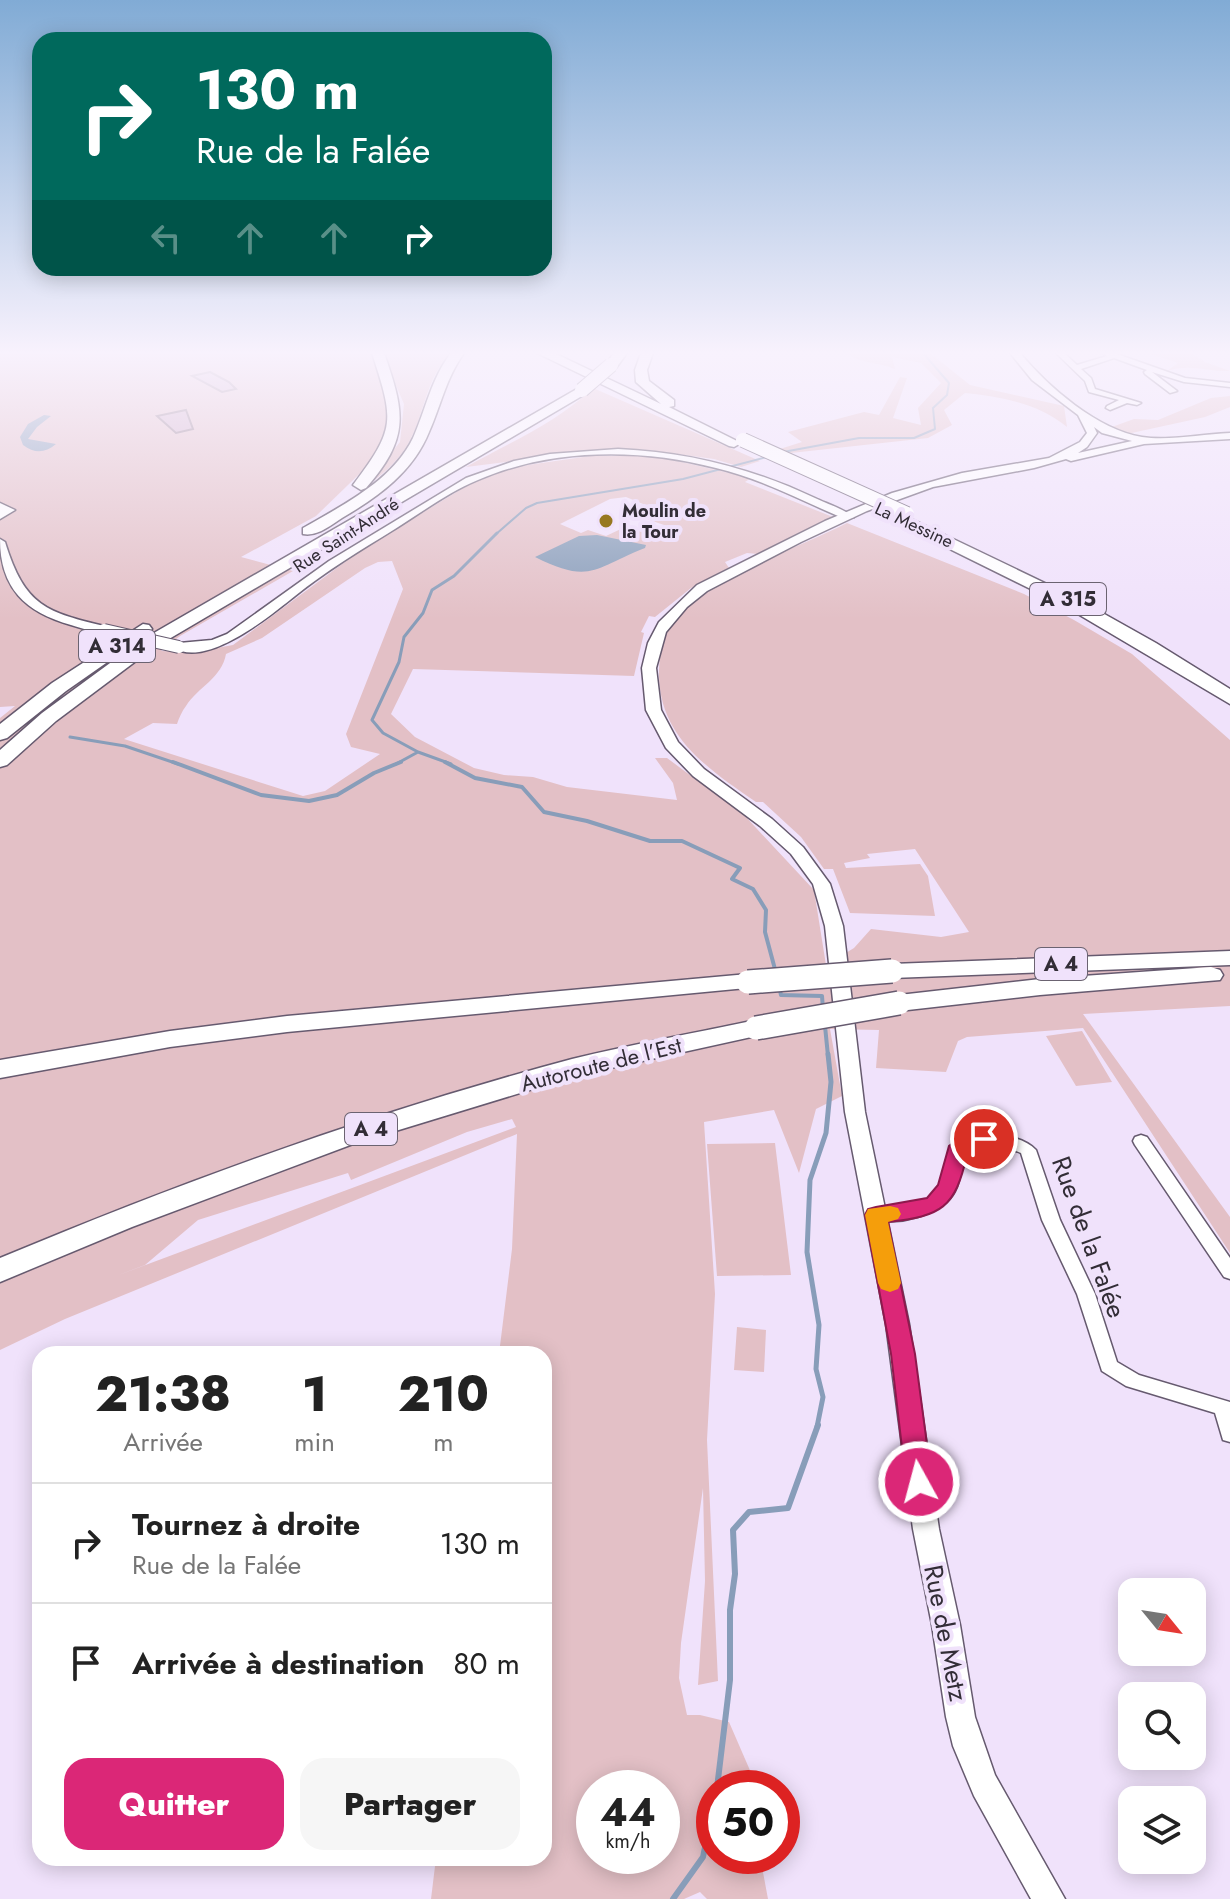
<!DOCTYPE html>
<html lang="fr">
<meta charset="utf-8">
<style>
body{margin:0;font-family:Jost,sans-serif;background:#f6f6f6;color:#222;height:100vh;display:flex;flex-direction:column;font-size:30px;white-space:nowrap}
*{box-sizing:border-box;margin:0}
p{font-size:26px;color:#767676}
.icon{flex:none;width:44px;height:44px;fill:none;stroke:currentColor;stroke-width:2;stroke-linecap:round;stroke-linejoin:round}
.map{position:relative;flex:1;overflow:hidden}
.side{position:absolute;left:32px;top:1346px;width:520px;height:520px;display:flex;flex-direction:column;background:#fff;border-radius:24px;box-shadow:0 4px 20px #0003}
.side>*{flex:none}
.guide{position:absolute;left:32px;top:32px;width:520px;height:244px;border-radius:24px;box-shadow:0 4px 20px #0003;background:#00695c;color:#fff;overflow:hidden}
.needle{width:52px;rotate:120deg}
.tools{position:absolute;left:1118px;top:1578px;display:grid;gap:16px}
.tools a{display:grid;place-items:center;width:88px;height:88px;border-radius:16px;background:#fff;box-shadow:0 4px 20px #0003;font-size:40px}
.speed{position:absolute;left:576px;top:1770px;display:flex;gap:16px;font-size:40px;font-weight:700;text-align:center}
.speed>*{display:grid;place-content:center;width:104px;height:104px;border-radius:50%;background:#fff;box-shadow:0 4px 20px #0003;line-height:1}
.speed small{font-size:20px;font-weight:400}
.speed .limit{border:12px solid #d22;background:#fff;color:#111}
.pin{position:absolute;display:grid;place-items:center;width:68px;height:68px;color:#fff;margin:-34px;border:4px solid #fff;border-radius:50%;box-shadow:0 2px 8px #0007}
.me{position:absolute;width:88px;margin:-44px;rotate:353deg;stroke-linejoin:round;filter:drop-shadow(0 0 6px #0008)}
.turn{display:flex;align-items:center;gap:28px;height:168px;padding:0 32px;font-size:36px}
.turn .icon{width:104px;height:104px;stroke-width:2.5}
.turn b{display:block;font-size:56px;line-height:68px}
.lanes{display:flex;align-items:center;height:76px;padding:0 32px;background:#0003;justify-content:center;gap:40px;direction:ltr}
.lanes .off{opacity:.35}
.eta{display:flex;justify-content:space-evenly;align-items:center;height:136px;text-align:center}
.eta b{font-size:48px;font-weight:800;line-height:56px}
.primary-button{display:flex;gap:16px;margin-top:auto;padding:16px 32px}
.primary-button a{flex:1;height:92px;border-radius:24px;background:#db2777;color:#fff;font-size:32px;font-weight:800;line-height:92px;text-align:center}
.primary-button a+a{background:#f6f6f6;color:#222}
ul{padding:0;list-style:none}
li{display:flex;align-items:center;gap:24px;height:120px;padding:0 32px;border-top:2px solid #e0e0e0}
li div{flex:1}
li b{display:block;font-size:30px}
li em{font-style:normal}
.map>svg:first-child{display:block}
.green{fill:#e3c0c6;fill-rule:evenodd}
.water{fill:#889db9}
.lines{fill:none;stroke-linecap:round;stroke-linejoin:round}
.stream-far4{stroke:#889db9;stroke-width:2}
.stream-far3{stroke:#889db9;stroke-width:3}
.stream-far2{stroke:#889db9;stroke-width:4}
.stream-far1{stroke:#889db9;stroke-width:5}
.stream{stroke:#889db9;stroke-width:6}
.building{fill:#d2b1c8;stroke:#927c8b;stroke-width:2}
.minor-casing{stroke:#665a6f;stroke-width:3}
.tertiary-casing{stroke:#665a6f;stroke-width:3}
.secondary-casing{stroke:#665a6f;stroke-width:3}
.motorway-casing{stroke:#665a6f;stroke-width:3}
.minor{fill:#fff;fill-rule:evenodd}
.tertiary{fill:#fff;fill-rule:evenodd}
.secondary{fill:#fff;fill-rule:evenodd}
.motorway{fill:#fff;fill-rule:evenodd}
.tertiary-bridge-casing{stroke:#665a6f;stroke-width:14;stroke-linecap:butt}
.motorway-bridge-far1-casing{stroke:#665a6f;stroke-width:16;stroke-linecap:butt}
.motorway-bridge-casing{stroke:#665a6f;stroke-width:26;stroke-linecap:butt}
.tertiary-bridge{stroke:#fff;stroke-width:12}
.motorway-bridge-far1{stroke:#fff;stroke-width:14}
.motorway-bridge{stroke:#fff;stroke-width:23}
.route{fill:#db2777;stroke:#8e194d;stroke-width:2}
.slow{fill:#f59e0b}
.poi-dot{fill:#977820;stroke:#f0e2fb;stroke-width:3}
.labels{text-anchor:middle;stroke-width:8;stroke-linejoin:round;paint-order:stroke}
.far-poi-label{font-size:18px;font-weight:bold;fill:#322d36;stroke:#f0e2fb;text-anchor:start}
.far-street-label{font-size:18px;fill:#322d36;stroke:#f0e2fb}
.shield{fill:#f0e2fb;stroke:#6b6371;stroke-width:2}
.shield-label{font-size:20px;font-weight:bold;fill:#322d36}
.street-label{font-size:22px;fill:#322d36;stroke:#f0e2fb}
.near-street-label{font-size:26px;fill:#322d36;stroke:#f0e2fb}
</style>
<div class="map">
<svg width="1230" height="1899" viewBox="0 0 1230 1899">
<rect width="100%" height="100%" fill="#f0e2fb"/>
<path class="green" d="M 0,353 L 371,353 L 390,408 L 382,452 L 316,516 L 241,557 L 293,571 L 180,636 L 161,651 L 195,652 L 233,645 L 361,550 L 468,485 L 514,467 L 590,456 L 656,456 L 751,478 L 745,482 L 833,517 L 758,554 L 747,553 L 725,562 L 729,568 L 691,588 L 655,617 L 649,616 L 641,632 L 644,633 L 634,676 L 413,669 L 391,714 L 415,737 L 474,768 L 504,775 L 533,777 L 567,787 L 677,800 L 673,783 L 655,758 L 667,758 L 745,816 L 814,890 L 826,965 L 854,948 L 871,929 L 941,937 L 969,932 L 915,849 L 867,854 L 870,858 L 844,863 L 846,868 L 920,864 L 928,876 L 935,916 L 850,913 L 833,869 L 824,869 L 801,837 L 763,802 L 756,802 C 710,770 661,739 659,677 C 659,657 662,635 676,619 C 711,577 798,548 847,523 L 1024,594 L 1074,620 L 1132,654 L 1230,740 L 1230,1006 L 1083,1014 L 1230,1217 L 1230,1253 L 1083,1028 L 967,1037 L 958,1041 L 946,1072 L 876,1068 L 879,1030 L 830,1029 L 842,1096 L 816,1109 L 799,1173 L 774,1110 L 704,1122 L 715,1294 L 707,1440 L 718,1681 L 698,1685 L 705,1581 L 703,1488 L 681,1643 L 679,1678 L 687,1715 L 700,1715 L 729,1722 L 752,1775 L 753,1788 L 714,1788 L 714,1856 L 760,1856 L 768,1899 L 707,1899 L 700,1892 L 684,1899 L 431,1899 L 436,1858 L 544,1858 L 544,1354 L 499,1354 L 512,1249 L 517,1134 L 65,1319 L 0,1350 L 0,718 L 15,706 L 0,707 ZM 626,497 L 648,506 L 635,515 L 667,526 L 660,532 L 625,527 L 606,536 L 588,530 L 581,533 L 560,524 L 610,499 ZM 392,561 L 403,589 L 346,734 L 351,747 L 380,754 L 325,791 L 303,796 L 124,739 L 153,723 L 177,724 C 179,718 182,711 186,706 C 198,687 222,678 226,654 L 262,638 L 365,568 L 378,562 ZM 512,1119 L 516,1127 L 116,1276 L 145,1265 L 198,1220 L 348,1173 L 351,1180 L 467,1132 ZM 594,1788 L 662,1788 L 662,1856 L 594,1856 Z
M 382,353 L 451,353 C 425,378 425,415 408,444 C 397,463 380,477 363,488 L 400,442 L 404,404 Z
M 846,353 L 930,353 L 970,385 L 1064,406 L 1067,427 C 1038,403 1002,397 965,393 L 944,410 L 952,425 L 928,438 L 791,453 L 780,449 L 802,442 L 788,432 L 864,412 L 879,415 L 900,377 L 907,378 L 893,418 L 921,425 L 918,408 L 941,383 L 921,363 L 892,357 L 895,369 C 878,362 861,364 846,353 Z
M 1147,353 L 1192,353 L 1205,362 L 1230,371 C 1208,372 1189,363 1167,371 L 1178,363 Z
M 593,388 L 760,461 L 741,467 L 714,459 L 648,450 L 612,449 L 466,467 C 509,443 558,422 593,388 Z
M 1230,396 L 1230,407 L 1205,417 L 1127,434 L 1109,428 L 1134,419 L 1158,420 L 1211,398 Z
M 1082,1031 L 1112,1082 L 1076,1086 L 1046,1036 Z
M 775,1143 L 791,1275 L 717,1276 L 707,1144 Z
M 737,1327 L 766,1330 L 764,1372 L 734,1370 Z"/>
<path class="water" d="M 44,415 L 51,416 L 37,427 L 28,439 L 56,444 C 45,453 35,454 23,445 L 20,437 L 28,424 Z
M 597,535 L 646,545 L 645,548 C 594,568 591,585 535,557 L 579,536 Z"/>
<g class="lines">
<path class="stream-far4" d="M 783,452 L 859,438 L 914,438 L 935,429 L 933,408 L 947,395 L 949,383 L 923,353
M 495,535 L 526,508 L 537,503 L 683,479 L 767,457"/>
<path class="stream-far3" d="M 70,737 L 125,746 L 178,764
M 418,752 L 451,764
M 396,764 L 418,752 L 383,733 L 372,720 L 399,662 L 404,637 L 423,613 L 432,590 L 454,576 L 497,533"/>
<path class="stream-far2" d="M 173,762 L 261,795 L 309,801 L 337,795 L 374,773 L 401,762
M 445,762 L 475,778 L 522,787 L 544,812 L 587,821 L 650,841 L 682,841 L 740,868 L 732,879 L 753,889 L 766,910 L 765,932 L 776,973
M 779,986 L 781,995 L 822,996 L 823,1009
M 825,1026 L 828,1056"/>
<path class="stream-far1" d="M 817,1427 L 823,1397 L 816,1369 L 819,1325 L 807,1252 L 810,1180 L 826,1133 L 831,1082 L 828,1054"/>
<path class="stream" d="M 717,1788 L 730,1680 L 730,1610 L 735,1574 L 733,1530 L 749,1512 L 788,1508 L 818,1425
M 673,1899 L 703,1857 L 714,1804"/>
</g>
<path class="building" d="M 210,372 L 229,382 L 236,389 L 222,392 L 192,376 Z
M 186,410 L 193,429 L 176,433 L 157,416 Z"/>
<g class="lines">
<g class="minor-casing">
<path id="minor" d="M 1056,353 L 1064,353 L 1077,365 L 1107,356 L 1102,353 L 1114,353 L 1185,378 L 1230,383 L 1230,387 L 1184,382 L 1152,372 L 1177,391 L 1170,393 L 1145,374 L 1144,372 L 1147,370 L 1114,358 L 1081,369 L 1091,378 L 1095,389 L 1141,403 L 1137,405 L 1127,403 L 1110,410 L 1106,408 L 1107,406 L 1119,400 L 1089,392 L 1085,381 Z
M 982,1134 C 1000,1134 1024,1137 1036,1150 L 1060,1220 L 1095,1294 L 1117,1362 L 1139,1375 L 1230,1402 L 1230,1442 L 1223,1440 L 1215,1413 L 1126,1386 L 1102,1371 L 1077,1294 L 1042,1220 L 1021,1153 C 1002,1145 982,1141 964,1154 C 961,1166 961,1180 955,1191 C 943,1215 895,1227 870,1219 L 868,1215 L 870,1211 C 892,1204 930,1213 941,1185 C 946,1173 945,1159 951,1147 L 967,1138 Z
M 1141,1135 L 1147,1137 L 1230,1258 L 1230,1279 L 1224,1277 L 1135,1145 L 1133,1141 L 1135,1137 Z"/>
</g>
<g class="tertiary-casing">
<path id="tertiary" d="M 618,449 C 688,452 751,468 815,498 C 828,504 843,509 854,517 L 845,519 C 802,501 762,479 716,468 C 641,448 551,448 478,480 C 449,492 422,512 395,529 C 361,550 326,571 295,596 C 270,616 205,670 173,647 L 179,643 L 212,640 L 227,634 L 329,561 L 466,478 L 514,461 L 550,454 Z
M 0,503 L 15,510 L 0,519 Z
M 0,539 L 5,542 C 25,607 46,612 108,627 L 108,633 C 96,634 82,628 71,625 C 25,612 0,588 0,539 Z"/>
</g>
<g class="secondary-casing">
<path id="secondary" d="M 1010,353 L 1020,353 C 1048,387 1098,430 1142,437 C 1169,441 1202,434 1230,433 L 1230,439 L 1144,444 L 1071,461 L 1066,459 L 1034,468 L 933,487 L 867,511 L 801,542 L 707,591 L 687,607 L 666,632 L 656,668 L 661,710 L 678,742 L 704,769 L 772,819 L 803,847 L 830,884 L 843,926 L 865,1112 L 909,1324 L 939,1529 L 960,1625 L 975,1717 L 995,1775 L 1065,1899 L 1031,1899 L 974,1796 L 953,1746 L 946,1717 L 932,1625 L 913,1529 L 886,1324 L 845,1112 L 825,926 L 813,884 L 791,854 L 760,826 L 693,776 L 666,748 L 646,710 L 642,668 L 648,643 L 659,622 L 697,585 L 825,521 L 892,493 L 962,473 L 1049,458 L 1080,442 L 1087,433 L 1078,415 L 1032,380 ZM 1094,427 L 1102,433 L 1132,441 L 1078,453 L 1087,447 L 1097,433 Z"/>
</g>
<g class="motorway-casing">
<path id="motorway" d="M 372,353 L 384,353 C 405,413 410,438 366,488 L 361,490 L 353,485 C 396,428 394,421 372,353 Z
M 451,353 L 464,353 C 446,378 441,405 429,432 C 413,472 378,497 342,518 C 331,525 317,537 303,534 L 303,528 C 343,505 392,481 413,438 C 426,409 431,379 451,353 Z
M 537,353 L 554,353 L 661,404 L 636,382 L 635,370 L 641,353 L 653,353 L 647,370 L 649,381 L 674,400 L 674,406 L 669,407 L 741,443 L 734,447 L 729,446 Z
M 614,353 L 627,353 L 616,368 L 606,368 L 605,365 Z
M 582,386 L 589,390 L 587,393 L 152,649 L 56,721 L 7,765 L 0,767 L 0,750 L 42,713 L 140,641 Z
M 897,512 L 1074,597 L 1156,643 L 1230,689 L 1230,704 L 1061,604 L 891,520 L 889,517 Z
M 143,624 L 149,625 L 152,629 L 149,633 L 66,691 L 7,738 L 0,740 L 0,724 L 52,683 Z
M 1230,951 L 1230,965 L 892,978 L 883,976 L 880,971 L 883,966 L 892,964 Z
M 1211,967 L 1220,970 L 1223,975 L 1220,980 L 1040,995 L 899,1011 L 890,1009 L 886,1003 L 890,997 L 899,995 L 1040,979 Z
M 748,974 L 757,977 L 760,982 L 757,987 L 287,1032 L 170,1047 L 0,1078 L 0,1060 L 170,1031 L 287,1016 Z
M 756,1020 L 765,1022 L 769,1028 L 765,1034 L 579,1075 L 353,1144 L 132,1227 L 0,1282 L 0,1258 C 186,1180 377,1111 572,1059 C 633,1044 695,1033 756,1020 Z"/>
</g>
<use href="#minor" class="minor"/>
<use href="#tertiary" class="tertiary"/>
<use href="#secondary" class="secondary"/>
<use href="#motorway" class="motorway"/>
<g class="tertiary-bridge-casing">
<path id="tertiary-bridge" d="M 104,630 L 179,647"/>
</g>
<g class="motorway-bridge-far1-casing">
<path id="motorway-bridge-far1" d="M 582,390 L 611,365
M 743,440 L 907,514"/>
</g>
<g class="motorway-bridge-casing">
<path id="motorway-bridge" d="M 748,982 L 892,971
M 756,1028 L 899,1003"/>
</g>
<use href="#tertiary-bridge" class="tertiary-bridge"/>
<use href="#motorway-bridge-far1" class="motorway-bridge-far1"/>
<use href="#motorway-bridge" class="motorway-bridge"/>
</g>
<linearGradient id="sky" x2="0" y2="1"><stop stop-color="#81abd5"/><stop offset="0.57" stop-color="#f8f2fd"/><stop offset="1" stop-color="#f8f2fd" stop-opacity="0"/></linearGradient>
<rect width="1230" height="619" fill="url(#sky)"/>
<path class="route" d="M 984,1132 L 991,1134 L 994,1139 L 991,1145 L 977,1148 L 967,1155 C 955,1208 942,1216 888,1222 L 915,1354 L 932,1482 L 928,1490 L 919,1493 L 909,1490 L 906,1482 L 891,1354 L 865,1215 L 868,1209 L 876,1207 L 927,1198 L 938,1185 L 949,1146 L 964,1136 Z"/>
<path class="slow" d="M 890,1206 L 898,1208 L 901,1214 L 898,1219 L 888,1222 L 901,1283 L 898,1289 L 890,1292 L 881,1289 L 878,1283 L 865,1215 L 868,1209 Z"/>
<circle class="poi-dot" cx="606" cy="521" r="8"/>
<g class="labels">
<g class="far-poi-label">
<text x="622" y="517">Moulin de<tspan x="622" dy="21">la Tour</tspan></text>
</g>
<g class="far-street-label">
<text transform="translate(914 525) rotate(25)" y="6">La Messine</text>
<text transform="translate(346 535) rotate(-33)" y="6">Rue Saint-André</text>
</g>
<g class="shield">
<rect x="1030" y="583" width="76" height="32" rx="6"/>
<rect x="79" y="630" width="76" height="32" rx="6"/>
<rect x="1035" y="948" width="52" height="32" rx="6"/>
<rect x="345" y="1113" width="52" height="32" rx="6"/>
</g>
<g class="shield-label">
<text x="1068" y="606">A 315</text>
<text x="117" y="653">A 314</text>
<text x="1061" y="971">A 4</text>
<text x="371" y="1136">A 4</text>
</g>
<g class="street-label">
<text transform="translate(601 1064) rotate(-14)" y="8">Autoroute de l’Est</text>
</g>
<g class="near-street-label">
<text transform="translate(1089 1237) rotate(70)" y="9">Rue de la Falée</text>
<text transform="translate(946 1633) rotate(79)" y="9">Rue de Metz</text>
</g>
</g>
</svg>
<div class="tools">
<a><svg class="needle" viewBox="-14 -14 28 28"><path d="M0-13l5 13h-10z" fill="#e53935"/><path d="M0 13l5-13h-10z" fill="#767676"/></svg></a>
<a><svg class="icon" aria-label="search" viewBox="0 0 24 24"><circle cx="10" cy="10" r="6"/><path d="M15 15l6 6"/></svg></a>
<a><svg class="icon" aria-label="layers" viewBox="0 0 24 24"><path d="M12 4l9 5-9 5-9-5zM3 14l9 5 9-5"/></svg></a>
</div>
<div class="speed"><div>44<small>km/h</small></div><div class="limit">50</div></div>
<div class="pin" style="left:984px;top:1139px;background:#d93025"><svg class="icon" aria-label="arrive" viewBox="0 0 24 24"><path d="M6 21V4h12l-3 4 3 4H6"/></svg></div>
<svg class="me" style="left:919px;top:1482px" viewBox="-20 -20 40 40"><circle r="17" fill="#db2777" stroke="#fff" stroke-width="3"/><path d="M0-11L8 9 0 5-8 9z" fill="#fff"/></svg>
<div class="guide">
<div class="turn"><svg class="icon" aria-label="right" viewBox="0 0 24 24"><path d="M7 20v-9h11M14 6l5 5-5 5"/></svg><div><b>130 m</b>Rue de la Falée</div></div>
<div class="lanes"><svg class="icon off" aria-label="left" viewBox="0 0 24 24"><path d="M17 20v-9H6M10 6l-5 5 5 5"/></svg><svg class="icon off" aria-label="ahead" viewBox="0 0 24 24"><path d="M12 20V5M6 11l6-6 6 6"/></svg><svg class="icon off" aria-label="ahead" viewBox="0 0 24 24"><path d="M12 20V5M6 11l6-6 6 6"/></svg><svg class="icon" aria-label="right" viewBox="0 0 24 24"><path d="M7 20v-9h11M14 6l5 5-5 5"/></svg></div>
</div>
<section class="side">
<div class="eta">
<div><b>21:38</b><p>Arrivée</p></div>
<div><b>1</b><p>min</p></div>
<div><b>210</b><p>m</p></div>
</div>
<ul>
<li><svg class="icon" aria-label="right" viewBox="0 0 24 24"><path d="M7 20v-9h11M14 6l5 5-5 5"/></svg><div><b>Tournez à droite</b><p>Rue de la Falée</p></div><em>130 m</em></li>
<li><svg class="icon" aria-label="arrive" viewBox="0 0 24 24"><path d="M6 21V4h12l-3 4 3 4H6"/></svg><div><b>Arrivée à destination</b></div><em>80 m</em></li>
</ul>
<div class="primary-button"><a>Quitter</a><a>Partager</a></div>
</section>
</div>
